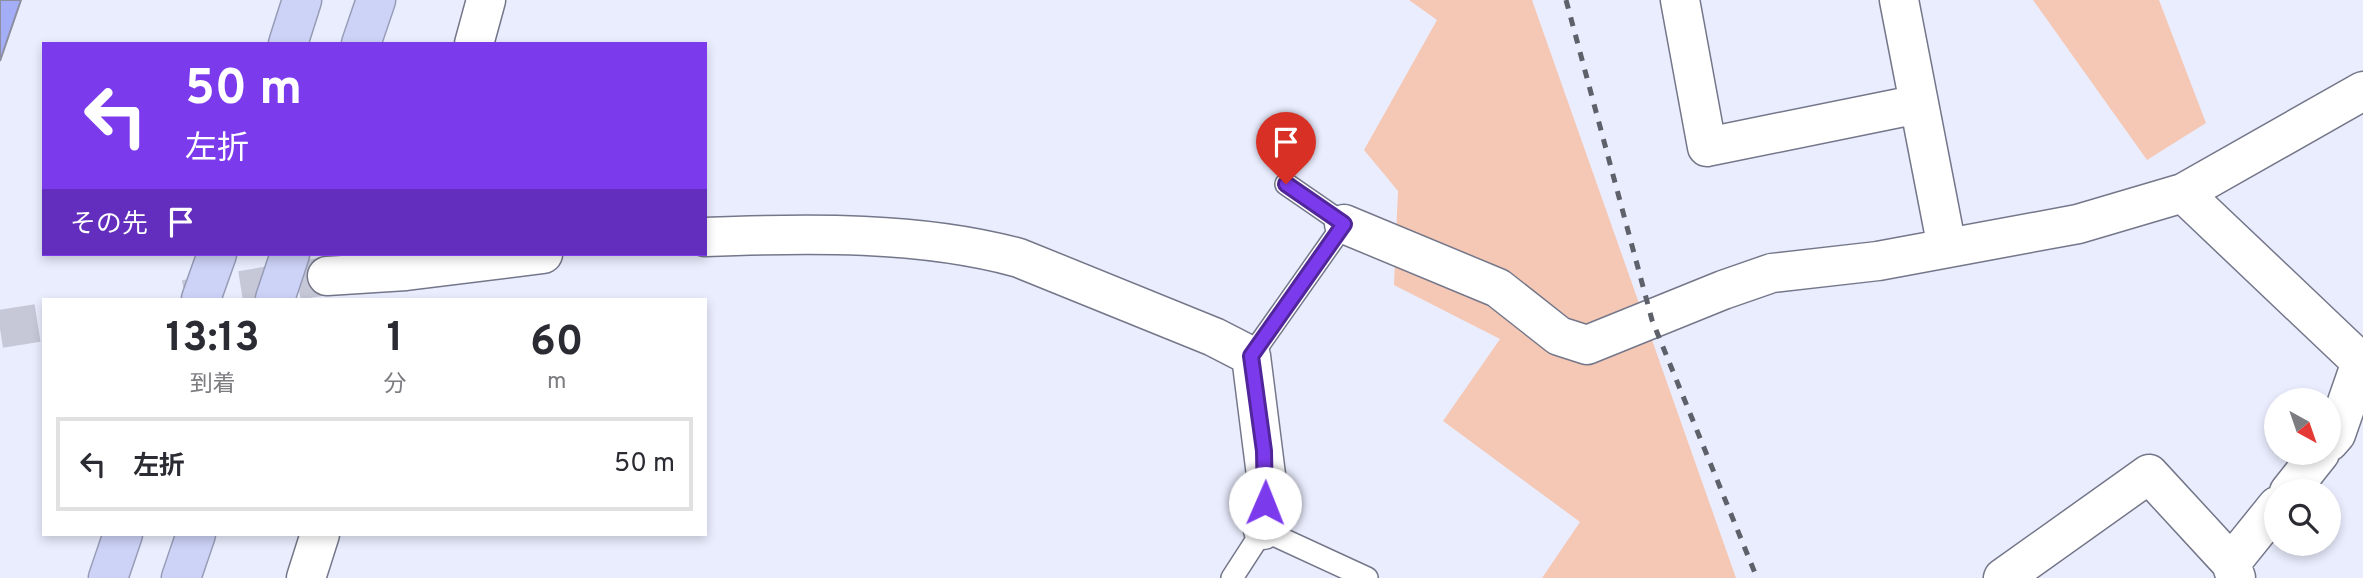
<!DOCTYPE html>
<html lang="ja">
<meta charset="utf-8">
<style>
body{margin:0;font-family:Overpass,"Noto Sans JP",sans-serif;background:#f7f7f7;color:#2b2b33;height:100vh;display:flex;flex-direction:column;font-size:26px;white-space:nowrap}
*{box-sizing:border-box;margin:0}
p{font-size:23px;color:#7c7c81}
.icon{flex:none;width:38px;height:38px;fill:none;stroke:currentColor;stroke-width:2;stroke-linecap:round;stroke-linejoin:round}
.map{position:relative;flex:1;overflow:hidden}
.side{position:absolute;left:42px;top:298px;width:665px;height:238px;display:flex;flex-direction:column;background:#fff;border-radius:0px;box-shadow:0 4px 10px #0003}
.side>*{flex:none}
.top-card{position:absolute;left:42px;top:42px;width:665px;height:214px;border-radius:0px;box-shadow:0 4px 10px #0003;background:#7c3aed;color:#fff;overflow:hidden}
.needle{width:46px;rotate:140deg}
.controls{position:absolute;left:2264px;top:388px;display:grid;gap:14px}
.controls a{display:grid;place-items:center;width:77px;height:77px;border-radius:50%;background:#fff;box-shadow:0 4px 10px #0003;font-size:35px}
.pin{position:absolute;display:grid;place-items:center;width:60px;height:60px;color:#fff;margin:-72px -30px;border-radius:50% 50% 50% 0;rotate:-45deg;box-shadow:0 0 7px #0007}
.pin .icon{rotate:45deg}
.me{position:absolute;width:77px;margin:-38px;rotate:1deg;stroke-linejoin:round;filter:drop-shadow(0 0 5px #0008)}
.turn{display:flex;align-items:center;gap:24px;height:147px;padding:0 28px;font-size:32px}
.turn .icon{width:91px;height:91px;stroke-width:2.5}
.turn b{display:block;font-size:49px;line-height:60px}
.then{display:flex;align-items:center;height:66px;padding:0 28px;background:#0003;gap:14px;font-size:26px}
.eta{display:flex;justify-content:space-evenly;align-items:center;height:119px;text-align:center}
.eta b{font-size:42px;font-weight:700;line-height:49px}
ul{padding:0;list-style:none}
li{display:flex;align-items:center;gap:21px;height:94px;margin:0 14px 10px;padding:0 14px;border:4px solid #e1e1e2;border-radius:0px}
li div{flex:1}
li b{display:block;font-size:26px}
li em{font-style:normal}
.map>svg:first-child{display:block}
.green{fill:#f5c8b5}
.building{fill:#a4aef7;stroke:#8b8fa1;stroke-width:2}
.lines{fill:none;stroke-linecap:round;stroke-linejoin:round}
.street-tunnel{stroke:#c6c8d8;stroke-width:38;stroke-dasharray:38 19;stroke-linecap:butt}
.lane-casing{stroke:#747789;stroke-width:24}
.street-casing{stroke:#747789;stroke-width:41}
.highway-casing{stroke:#979cb6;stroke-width:41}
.lane{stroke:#fff;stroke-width:21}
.street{stroke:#fff;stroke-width:38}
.highway{stroke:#cdd3f7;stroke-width:38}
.rail{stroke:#5e606a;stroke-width:5;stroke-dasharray:9 9;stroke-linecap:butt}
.route-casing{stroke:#51269a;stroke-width:18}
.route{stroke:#7c3aed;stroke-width:12}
</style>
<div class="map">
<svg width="2363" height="578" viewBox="0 0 2363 578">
<rect width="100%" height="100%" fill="#eaedfe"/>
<path class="green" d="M 1409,0 L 1532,0 L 1736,578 L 1542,578 L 1580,522 L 1443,421 L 1500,339 L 1394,285 L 1398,191 L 1364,150 L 1437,20 Z
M 2033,0 L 2159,0 L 2206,123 L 2147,160 Z"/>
<path class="building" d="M 0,0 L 21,0 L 0,61 Z"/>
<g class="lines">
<path class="street-tunnel" d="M 185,299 L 327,276
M 0,329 L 44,322"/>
<g class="lane-casing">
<path id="lane" d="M 1251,356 L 1344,224 L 1286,184
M 1232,578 L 1263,530 L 1367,578"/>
</g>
<g class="street-casing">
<path id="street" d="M 1680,0 L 1707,147 L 1919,104
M 1899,0 L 1947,248
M 474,44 L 486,0
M 2183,193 L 2361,362 L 2336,434 L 2329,442
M 1344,224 L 1498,288 L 1559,336 L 1587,345 L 1723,290 L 1772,273 L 1878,261 L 2078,224 L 2183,193 L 2363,91
M 705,237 C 807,233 921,231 1019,258 L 1214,337 L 1251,356 L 1266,475 L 1263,530
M 327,276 L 406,271 L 543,254
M 2289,492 L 2320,453
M 2231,563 L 2277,506
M 306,578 L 320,534
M 2003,578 L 2149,474 L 2231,563 L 2236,578"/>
</g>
<g class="highway-casing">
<path id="highway" d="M 288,44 L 302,0
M 361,44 L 376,0
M 201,299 L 217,254
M 275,299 L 290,254
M 108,578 L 123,534
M 181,578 L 196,534"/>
</g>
<use href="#lane" class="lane"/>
<use href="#street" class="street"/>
<use href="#highway" class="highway"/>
<path class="rail" d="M 1566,0 L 1652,320 L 1757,578"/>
</g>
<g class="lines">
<g class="route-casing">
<path id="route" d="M 1265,503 L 1264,451 L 1251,356 L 1344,224 L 1286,184"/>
</g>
<use href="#route" class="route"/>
</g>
</svg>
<div class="controls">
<a><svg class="needle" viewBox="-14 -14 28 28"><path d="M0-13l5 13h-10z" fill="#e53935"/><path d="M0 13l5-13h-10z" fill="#7c7c81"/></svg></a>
<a><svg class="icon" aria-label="search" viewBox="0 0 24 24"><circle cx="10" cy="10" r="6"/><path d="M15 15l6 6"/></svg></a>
</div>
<div class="pin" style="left:1286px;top:184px;background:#d93025"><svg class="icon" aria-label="arrive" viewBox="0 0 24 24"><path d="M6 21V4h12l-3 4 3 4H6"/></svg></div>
<svg class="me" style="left:1265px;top:503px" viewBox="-20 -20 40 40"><circle r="19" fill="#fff"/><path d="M0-13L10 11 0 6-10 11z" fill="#7c3aed"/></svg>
<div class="top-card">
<div class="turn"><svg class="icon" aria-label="left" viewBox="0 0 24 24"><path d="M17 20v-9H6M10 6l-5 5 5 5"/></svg><div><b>50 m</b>左折</div></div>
<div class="then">その先<svg class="icon" aria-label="arrive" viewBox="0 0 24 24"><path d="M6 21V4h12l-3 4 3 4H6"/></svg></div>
</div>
<section class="side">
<div class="eta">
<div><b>13:13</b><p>到着</p></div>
<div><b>1</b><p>分</p></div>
<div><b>60</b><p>m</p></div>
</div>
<ul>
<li><svg class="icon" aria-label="left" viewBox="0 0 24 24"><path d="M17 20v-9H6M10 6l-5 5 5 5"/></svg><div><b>左折</b></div><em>50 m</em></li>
</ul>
</section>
</div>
